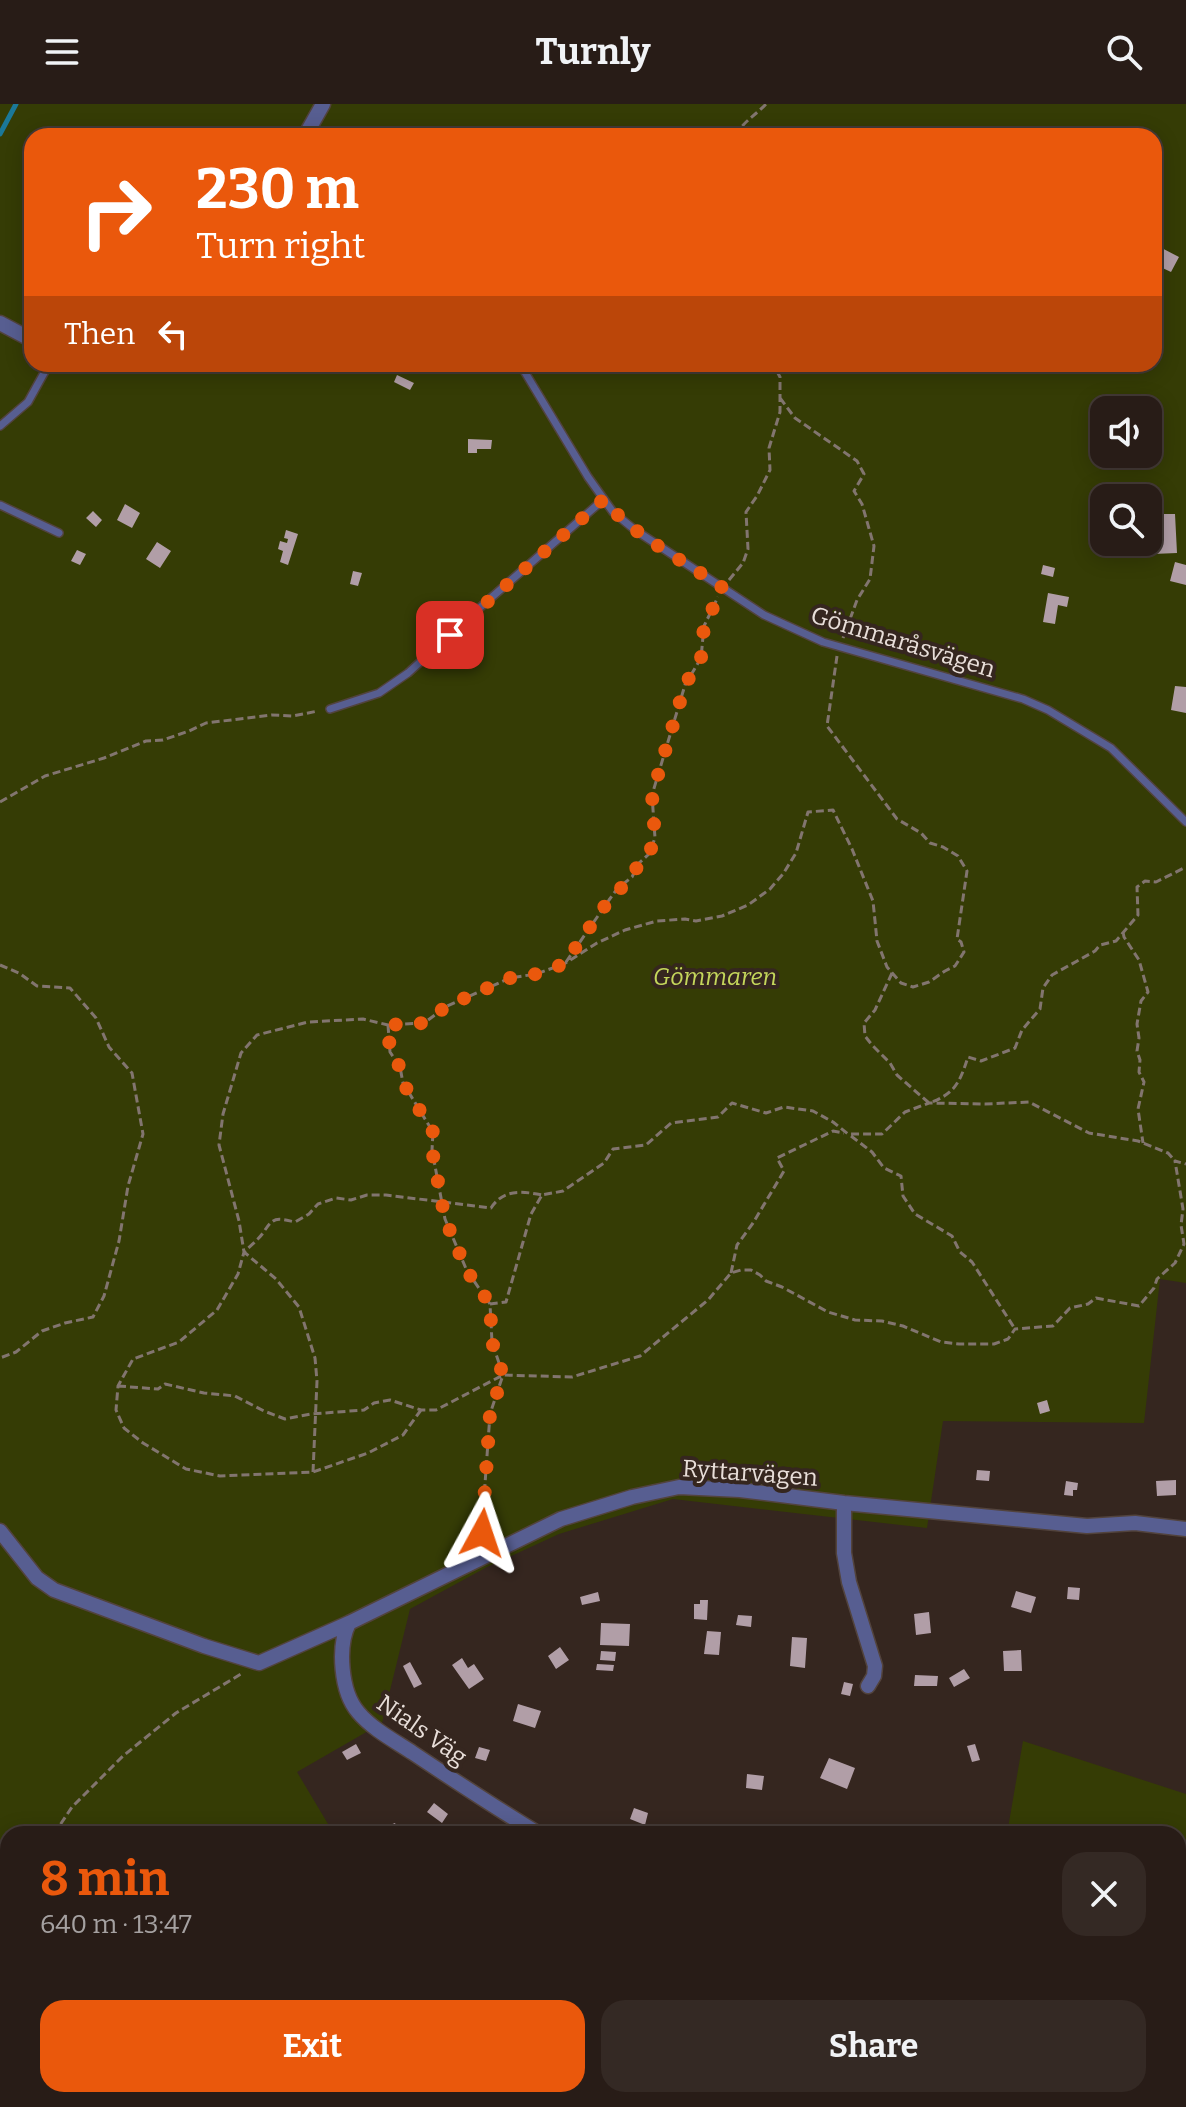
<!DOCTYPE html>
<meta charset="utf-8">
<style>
body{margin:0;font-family:Bitter,serif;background:#342924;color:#f1f3f6;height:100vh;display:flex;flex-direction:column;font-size:30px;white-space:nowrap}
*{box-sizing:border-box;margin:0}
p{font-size:26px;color:#a5a1a1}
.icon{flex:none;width:44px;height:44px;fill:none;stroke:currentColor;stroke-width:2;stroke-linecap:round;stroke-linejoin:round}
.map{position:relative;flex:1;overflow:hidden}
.drawer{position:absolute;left:0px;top:1722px;width:1186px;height:282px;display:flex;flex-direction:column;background:#281c17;border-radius:24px 24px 0 0;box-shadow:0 4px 20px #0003,0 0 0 2px #443a36}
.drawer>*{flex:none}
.banner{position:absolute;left:24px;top:24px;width:1138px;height:244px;border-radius:24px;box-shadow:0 4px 20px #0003,0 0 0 2px #443a36;background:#ea580c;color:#fff;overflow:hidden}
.fabs{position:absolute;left:1090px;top:292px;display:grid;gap:16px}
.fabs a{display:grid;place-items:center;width:72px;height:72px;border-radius:16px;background:#281c17;box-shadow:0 4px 20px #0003,0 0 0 2px #443a36;font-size:40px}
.pin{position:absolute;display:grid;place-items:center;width:68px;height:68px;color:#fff;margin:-34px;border-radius:16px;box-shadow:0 4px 12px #0006}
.me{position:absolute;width:88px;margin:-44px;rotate:5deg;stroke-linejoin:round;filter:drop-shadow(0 0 6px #0008)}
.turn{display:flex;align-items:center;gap:28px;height:168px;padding:0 40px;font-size:36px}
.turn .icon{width:104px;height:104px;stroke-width:2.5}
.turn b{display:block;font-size:56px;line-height:68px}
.then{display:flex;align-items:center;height:76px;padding:0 40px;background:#0003;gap:16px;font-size:30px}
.round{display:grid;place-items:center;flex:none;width:84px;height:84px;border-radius:24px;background:#342924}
.summary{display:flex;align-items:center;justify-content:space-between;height:136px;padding:0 40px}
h1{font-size:48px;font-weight:700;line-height:60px;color:#ea580c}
.button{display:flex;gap:16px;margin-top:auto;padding:16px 40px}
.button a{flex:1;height:92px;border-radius:24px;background:#ea580c;color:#fff;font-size:32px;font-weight:700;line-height:92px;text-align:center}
.button a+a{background:#342924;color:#f1f3f6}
header{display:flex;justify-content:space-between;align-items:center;height:104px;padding:0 40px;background:#281c17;font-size:36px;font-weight:700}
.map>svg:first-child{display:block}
.green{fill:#353c05;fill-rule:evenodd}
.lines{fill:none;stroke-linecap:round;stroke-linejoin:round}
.stream{stroke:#1b7899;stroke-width:5}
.building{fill:#b19ea7}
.lane-casing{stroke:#52433d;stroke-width:10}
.street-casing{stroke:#52433d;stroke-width:17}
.path{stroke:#82756f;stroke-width:3;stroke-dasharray:8 4;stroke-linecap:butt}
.lane{stroke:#575e91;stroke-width:7}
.street{stroke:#575e91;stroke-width:14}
.route{stroke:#ea580c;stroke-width:14;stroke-dasharray:0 25.2}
.labels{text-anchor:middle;stroke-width:8;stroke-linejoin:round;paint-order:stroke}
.street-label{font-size:24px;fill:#e8ded9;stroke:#35261f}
.park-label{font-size:24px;font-style:italic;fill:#c4d65b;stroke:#35261f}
</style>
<header><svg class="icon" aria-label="menu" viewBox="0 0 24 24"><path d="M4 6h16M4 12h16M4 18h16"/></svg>Turnly<svg class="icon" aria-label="search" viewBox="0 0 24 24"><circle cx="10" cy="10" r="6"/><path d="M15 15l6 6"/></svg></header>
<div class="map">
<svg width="1186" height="2003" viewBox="0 0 1186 2003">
<rect width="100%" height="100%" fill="#35261f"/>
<path class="green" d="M 0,0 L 1186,0 L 1186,1179 L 1160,1175 L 1144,1319 L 943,1317 L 927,1424 L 673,1395 L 559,1430 L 487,1463 L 410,1505 L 382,1619 L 297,1668 L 334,1730 L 8,1730 L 8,1996 L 200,1996 L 197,2000 L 201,2003 L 0,2002 ZM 32,32 L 1154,32 L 1154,260 L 32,260 ZM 1104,306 L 1148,306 L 1148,350 L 1104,350 ZM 1104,394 L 1148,394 L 1148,438 L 1104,438 Z
M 1023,1637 L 1186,1690 L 1186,1749 L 1183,1790 L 1178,1788 L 1178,1730 L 1007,1730 Z
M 527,1996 L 791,1996 L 795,2003 L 525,2003 Z"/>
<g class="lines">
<path class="stream" d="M 0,30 L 16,0"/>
</g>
<path class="building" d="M 1154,140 L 1179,153 L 1171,168 L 1154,160 Z
M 397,271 L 414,279 L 410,286 L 394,278 Z
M 468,335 L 492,336 L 491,345 L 477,345 L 477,349 L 468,349 Z
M 125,400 L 140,409 L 132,424 L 117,416 Z
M 93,407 L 102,416 L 96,423 L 86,414 Z
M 1152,410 L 1175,410 L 1177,449 L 1153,450 Z
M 286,426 L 298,430 L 288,461 L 280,458 L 283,447 L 278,445 L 280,437 L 287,439 L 288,435 L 284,434 Z
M 157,438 L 171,447 L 160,464 L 146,455 Z
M 77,446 L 86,450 L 80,461 L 71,457 Z
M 1175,458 L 1186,461 L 1186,481 L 1170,477 Z
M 1043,461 L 1055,464 L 1053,473 L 1041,470 Z
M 353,467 L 362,469 L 358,482 L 350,480 Z
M 1048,489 L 1069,493 L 1067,503 L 1058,501 L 1055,520 L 1043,518 Z
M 1175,582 L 1186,583 L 1186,609 L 1171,606 Z
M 1047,1296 L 1050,1307 L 1040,1310 L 1037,1299 Z
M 977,1366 L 990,1367 L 989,1377 L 976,1376 Z
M 1176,1376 L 1176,1391 L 1157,1392 L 1156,1377 Z
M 1066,1377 L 1078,1379 L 1077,1386 L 1073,1386 L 1073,1392 L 1064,1391 Z
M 1068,1483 L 1080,1484 L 1079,1496 L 1067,1495 Z
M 1016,1487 L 1036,1493 L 1031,1509 L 1011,1503 Z
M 598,1488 L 600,1497 L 582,1501 L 580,1493 Z
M 700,1496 L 708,1496 L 707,1516 L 694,1515 L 694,1500 L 700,1500 Z
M 929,1508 L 931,1529 L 916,1531 L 914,1510 Z
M 738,1511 L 752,1512 L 751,1523 L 736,1521 Z
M 601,1519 L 630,1520 L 629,1542 L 600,1541 Z
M 707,1527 L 721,1528 L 719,1551 L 704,1550 Z
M 792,1533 L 807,1534 L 805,1564 L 790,1562 Z
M 560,1543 L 569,1556 L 556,1565 L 548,1552 Z
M 1021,1546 L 1022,1567 L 1004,1567 L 1003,1547 Z
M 601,1547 L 616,1548 L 615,1557 L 600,1556 Z
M 462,1554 L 468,1564 L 474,1560 L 484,1575 L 469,1585 L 452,1561 Z
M 410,1558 L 422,1580 L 414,1584 L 403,1562 Z
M 597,1560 L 614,1561 L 613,1567 L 596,1566 Z
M 964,1565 L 970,1574 L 954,1583 L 949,1574 Z
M 915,1571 L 938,1572 L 937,1582 L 914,1582 Z
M 844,1578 L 853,1580 L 850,1592 L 841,1590 Z
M 518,1600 L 541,1607 L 535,1624 L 513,1617 Z
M 356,1640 L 361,1649 L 347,1656 L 342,1648 Z
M 975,1640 L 980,1656 L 972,1658 L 967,1642 Z
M 479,1643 L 490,1646 L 486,1657 L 475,1654 Z
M 829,1654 L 855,1664 L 847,1685 L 820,1674 Z
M 747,1670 L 764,1672 L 762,1686 L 746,1684 Z
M 434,1699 L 448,1710 L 442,1719 L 427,1708 Z
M 634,1704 L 648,1709 L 645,1721 L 630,1715 Z
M 395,1719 L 400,1730 L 377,1730 L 375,1727 Z"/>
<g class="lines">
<g class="lane-casing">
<path id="lane" d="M 520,260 L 588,373 L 613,408 L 635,426 L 764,511 L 823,538 L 1023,595 L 1048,606 L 1111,644 L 1186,718
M 0,322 L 28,298 L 49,260
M 0,401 L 59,429
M 330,605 L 379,589 L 408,569 L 484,500 L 604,395"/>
</g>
<g class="street-casing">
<path id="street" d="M 305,32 L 323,0
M 0,219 L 32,236
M 844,1399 L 844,1449 L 849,1478 L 875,1562 L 874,1572 L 868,1582
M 0,1427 L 37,1474 L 54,1486 L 204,1542 L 259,1559 L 349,1519 L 561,1415 L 632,1393 L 679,1383 L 740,1386 L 844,1399 L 1087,1422 L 1135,1419 L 1186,1425
M 349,1519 C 337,1543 341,1588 358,1608 C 372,1625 395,1637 413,1649 C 455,1677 496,1704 539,1730
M 0,1984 L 8,1987
M 25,1996 L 34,2003"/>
</g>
<path class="path" d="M 736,32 C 741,19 756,11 766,0
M 780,294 L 795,314 L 857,357 L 864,370 L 854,387 L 862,400 L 874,442 L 870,475 L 857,496 L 843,534
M 729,476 L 743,459 L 748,445 L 746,408 L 757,392 L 770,366 L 769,344 L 780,308 L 780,273 L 773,260
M 0,698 L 45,672 L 104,654 L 146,637 L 163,636 L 189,627 L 206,619 L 272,611 L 293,612 L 318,607
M 1123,828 L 1124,833 L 1139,856 L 1148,888 L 1141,897 L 1137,920 L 1139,934 L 1137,947 L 1140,956 L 1139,968 L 1144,978 L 1138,1005 L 1143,1039
M 566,858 L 609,796 L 617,785 L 632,773 L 639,759 L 649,750 L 655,734 L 652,691 L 685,581 L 701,554 L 704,522 L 718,493
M 0,861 L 19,869 L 37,882 L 70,884 L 96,914 L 109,943 L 132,969 L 143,1030 L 128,1082 L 119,1137 L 104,1192 L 93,1213 L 65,1219 L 42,1227 L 16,1248 L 0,1254
M 892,869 L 875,906 L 864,919 L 865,932 L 872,941 L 890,959 L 897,971 L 929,999 C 955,990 960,978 968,953 L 981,957 L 1015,944 L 1022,926 L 1040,905 L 1043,884 L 1052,871 L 1095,847 L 1100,841 L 1116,837 L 1138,811 L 1137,783 L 1145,777 L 1156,778 L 1186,763
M 388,921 L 390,948 L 400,963 L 403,979 L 433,1028 L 432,1046 L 445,1115 L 467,1167 L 490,1200
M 851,1032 L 872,1048 L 884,1064 L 901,1072 L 903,1092 L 915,1110 L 952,1132 L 960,1148 L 972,1158 L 1015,1225
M 731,1169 L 737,1141 L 753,1119 L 784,1067 L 777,1054 L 833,1027 L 844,1029
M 118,1282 L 158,1285 L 165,1280 L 204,1289 L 235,1292 L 264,1307 L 285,1315 L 311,1310 L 364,1306 L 374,1299 L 390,1296 L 421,1306 L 436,1306 L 503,1271 L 572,1273 L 640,1252 L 708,1196 L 731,1169 L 741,1166 L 751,1166 L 760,1171 L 766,1177 L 782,1183 L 828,1208 L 855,1216 L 882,1217 L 903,1222 L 941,1238 L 959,1240 L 994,1240 L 1008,1235 L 1015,1225 L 1053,1222 L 1070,1204 L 1088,1200 L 1096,1194 L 1139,1202 L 1154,1184 L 1157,1175 L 1175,1159 L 1184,1140 L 1181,1121 L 1183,1105 L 1175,1057 L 1186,1060
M 421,1306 L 403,1331 L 368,1349 L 313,1368 L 220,1372 L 186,1365 L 143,1339 L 124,1324 L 116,1306 L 118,1282 L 133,1255 L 179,1238 L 217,1206 L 238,1170 L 244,1148 L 239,1117 L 219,1041 L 223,1010 L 241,949 L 257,931 L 308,918 L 363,915 L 388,921 L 424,919 L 447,902 L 510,874 L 536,870 L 564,860 L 597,839 L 625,826 L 657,817 L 685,815 L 696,817 L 722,812 L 748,801 L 770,785 L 783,770 L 796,749 L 808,708 L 833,706 L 852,745 L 873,797 L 877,837 L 887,863 L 901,879 L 913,883 L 929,878 L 945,867 L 955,862 L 964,848 L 961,838 L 957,835 L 967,767 L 958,752 L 943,743 L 930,739 L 921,729 L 897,715 L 827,622 L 837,552
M 313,1368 L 317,1277 L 315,1254 L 299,1203 L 276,1175 L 244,1148 C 250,1142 258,1136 263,1129 C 274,1112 276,1114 295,1118 L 309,1110 L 318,1100 L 336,1094 L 351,1096 L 367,1091 L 386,1091 L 491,1104 C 503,1085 522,1087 542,1091
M 481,1436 L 490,1310 L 503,1271 L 492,1238 L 490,1200 L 506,1198 L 531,1110 L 542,1091 L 563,1087 L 604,1059 L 613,1045 L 646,1041 L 671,1019 L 718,1013 L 732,999 L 766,1009 L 784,1003 L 813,1007 L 833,1018 L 848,1030 L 882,1030 L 905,1008 L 929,999 L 985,1000 L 1029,998 L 1089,1029 L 1138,1037 L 1168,1049 L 1175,1057
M 54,1730 L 72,1703 L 123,1652 L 176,1609 L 241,1570
M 0,1818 L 8,1803
M 1080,1996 L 1085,2003"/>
<use href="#lane" class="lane"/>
<use href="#street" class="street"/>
</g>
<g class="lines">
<path class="route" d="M 450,531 L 604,395 C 628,429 688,459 723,484 L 704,522 L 701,554 L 685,581 L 652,691 L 655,734 L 649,750 L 639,759 L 632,773 L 609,796 L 564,860 L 536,870 L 510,874 L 447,902 L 424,919 L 388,921 L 390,948 L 400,963 L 403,979 L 433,1028 L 432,1046 L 445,1115 L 467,1167 L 490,1200 L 492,1238 L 503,1271 L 490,1310 L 482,1429"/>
</g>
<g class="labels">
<g class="street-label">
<text transform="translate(903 538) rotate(17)" y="8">Gömmaråsvägen</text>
<text transform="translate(750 1369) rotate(4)" y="8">Ryttarvägen</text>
<text transform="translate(422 1626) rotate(35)" y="8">Nials Väg</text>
</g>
<g class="park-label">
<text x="715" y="881">Gömmaren</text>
</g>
</g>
</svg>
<div class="fabs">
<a><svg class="icon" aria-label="sound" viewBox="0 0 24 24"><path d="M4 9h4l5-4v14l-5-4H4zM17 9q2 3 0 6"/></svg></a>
<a><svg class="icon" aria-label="search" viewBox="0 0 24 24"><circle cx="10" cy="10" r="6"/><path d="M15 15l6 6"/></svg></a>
</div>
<div class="pin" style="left:450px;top:531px;background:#d93025"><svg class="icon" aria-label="arrive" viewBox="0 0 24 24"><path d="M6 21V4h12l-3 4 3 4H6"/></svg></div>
<svg class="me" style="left:482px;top:1429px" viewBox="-20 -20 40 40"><path d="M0-17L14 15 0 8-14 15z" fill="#ea580c" stroke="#fff" stroke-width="4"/></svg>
<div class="banner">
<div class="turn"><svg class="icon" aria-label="right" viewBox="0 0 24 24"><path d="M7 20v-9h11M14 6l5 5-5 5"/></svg><div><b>230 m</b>Turn right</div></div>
<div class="then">Then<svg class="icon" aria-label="left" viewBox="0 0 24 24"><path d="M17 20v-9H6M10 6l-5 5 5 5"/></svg></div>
</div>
<section class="drawer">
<div class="summary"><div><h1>8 min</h1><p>640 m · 13:47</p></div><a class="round"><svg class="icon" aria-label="close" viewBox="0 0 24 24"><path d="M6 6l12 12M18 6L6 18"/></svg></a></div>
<div class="button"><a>Exit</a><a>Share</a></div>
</section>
</div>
